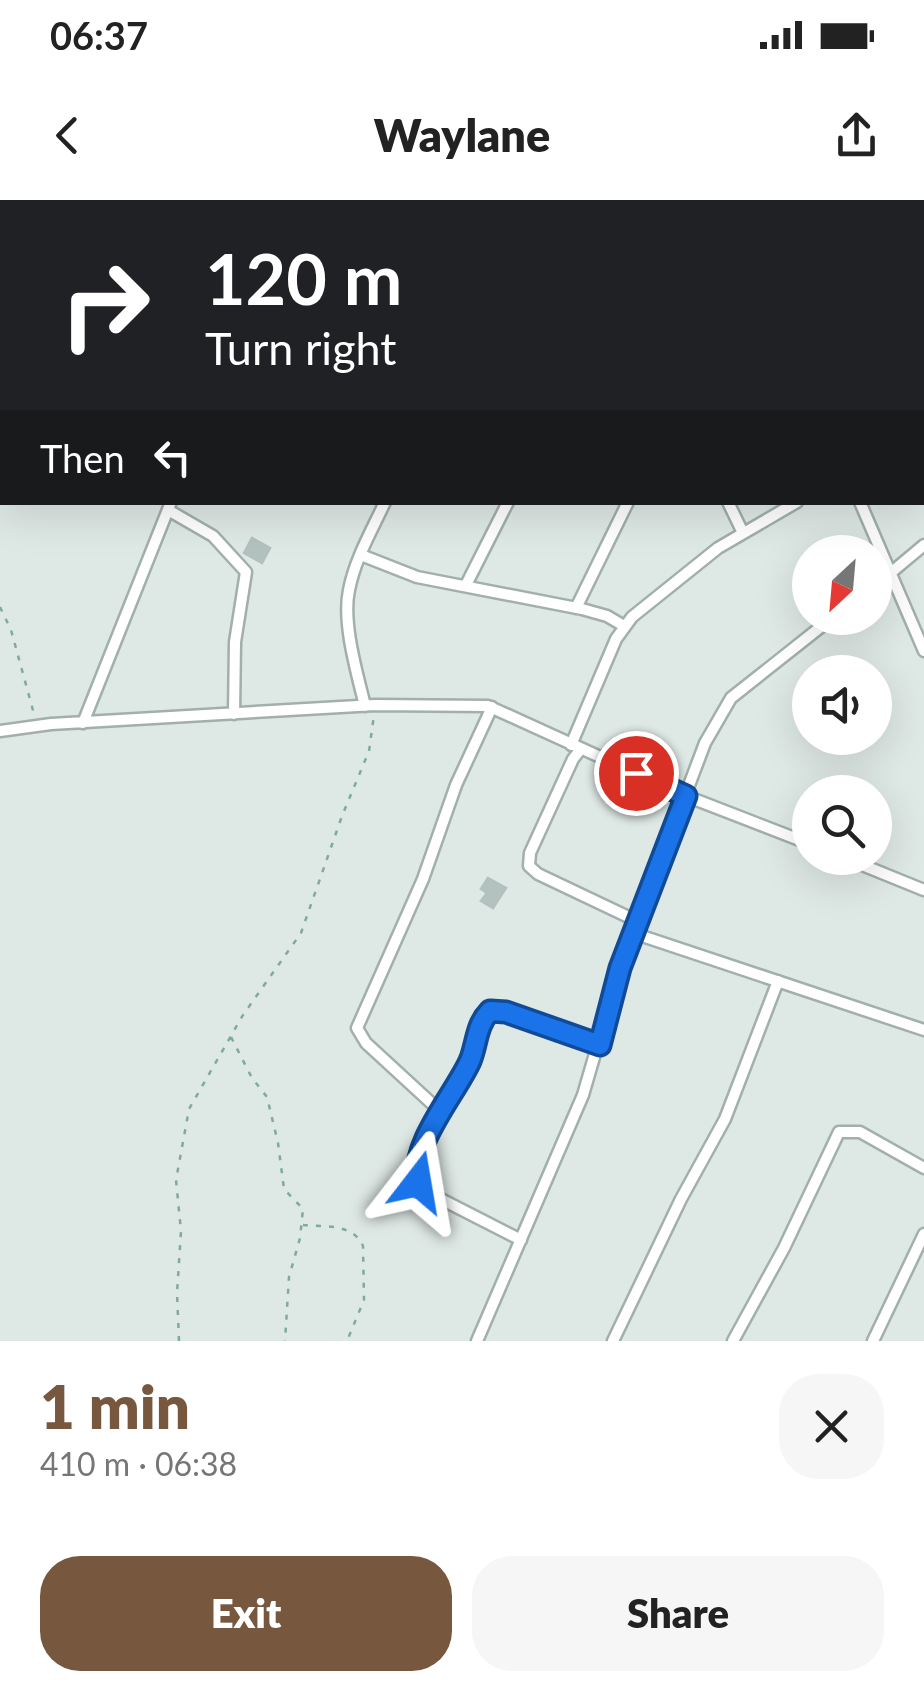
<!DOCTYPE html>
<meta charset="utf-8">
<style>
body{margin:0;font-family:Lato,sans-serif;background:#f6f6f6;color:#222;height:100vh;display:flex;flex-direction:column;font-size:38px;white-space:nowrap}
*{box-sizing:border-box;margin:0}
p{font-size:32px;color:#767676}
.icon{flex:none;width:55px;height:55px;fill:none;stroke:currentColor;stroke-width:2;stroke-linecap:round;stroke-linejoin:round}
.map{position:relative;height:1141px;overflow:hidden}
.details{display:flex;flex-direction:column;background:#fff;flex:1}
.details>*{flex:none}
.hud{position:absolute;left:0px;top:0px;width:925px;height:305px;box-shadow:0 10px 40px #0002;background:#202124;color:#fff;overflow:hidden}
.needle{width:65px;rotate:206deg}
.controls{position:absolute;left:792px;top:335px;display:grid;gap:20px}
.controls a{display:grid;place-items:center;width:100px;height:100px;border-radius:50%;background:#fff;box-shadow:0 10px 40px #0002;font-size:50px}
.pin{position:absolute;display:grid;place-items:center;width:85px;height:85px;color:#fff;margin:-42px;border:5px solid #fff;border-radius:50%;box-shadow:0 2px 10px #0007}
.me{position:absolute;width:110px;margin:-55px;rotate:14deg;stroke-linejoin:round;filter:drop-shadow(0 0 8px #0008)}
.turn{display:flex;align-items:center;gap:35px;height:210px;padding:0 40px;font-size:45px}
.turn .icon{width:130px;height:130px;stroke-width:2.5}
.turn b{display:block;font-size:70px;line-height:85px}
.then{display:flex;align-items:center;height:95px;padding:0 40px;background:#0003;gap:20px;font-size:38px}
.round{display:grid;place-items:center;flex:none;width:105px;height:105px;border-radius:40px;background:#f6f6f6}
.summary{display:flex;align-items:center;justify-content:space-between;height:170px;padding:0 40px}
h1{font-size:60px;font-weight:800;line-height:75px;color:#78573f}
.button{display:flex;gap:20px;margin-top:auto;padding:20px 40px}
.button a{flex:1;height:115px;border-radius:40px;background:#78573f;color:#fff;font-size:40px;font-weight:800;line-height:115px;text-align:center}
.button a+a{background:#f6f6f6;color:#222}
.status{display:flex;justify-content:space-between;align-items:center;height:70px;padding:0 50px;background:#fff;direction:ltr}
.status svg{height:28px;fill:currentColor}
header{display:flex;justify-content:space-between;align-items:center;height:130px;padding:0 40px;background:#fff;font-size:45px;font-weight:800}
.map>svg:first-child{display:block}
.building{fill:#b4c2bf;stroke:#b2c1bd;stroke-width:2.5}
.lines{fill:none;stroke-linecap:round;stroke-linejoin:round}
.street-casing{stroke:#a2afac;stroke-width:15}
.path{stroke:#82a8a3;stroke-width:2.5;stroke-dasharray:5 8;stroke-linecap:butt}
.street{stroke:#fff;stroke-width:10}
.route-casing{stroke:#114b97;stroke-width:25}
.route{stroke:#1a73e8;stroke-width:18}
</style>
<div class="status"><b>06:37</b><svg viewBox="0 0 49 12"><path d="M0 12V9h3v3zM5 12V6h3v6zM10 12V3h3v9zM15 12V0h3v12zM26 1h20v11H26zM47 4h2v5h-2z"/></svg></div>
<header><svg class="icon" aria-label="back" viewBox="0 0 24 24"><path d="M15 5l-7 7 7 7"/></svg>Waylane<svg class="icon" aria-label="share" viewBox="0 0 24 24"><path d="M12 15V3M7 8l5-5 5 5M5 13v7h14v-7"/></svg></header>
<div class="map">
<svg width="924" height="1141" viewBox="0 0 924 1141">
<rect width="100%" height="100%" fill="#dee8e5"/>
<path class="building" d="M 252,338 L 270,348 L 262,363 L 244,353 Z
M 488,678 L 506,688 L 493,708 L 481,701 L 487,693 L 481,689 Z"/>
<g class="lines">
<g class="street-casing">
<path id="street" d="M 594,0 L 595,2
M 720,0 L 721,2
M 411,2 L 412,0
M 578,2 L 585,0
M 728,302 L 743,333
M 860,302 L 924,451
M 168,310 L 213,336 L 246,372 L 235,442 L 234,514
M 361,355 L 417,377 L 582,409 L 607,416 L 624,426
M 466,385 L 508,302
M 875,386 L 924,345
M 576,408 L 628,302
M 365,506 C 357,473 342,423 349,390 C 355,359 372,330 385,302
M 83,523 L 171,302
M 0,531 L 51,524 L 375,505 L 488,506 L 686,596 L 810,644
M 571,545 L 616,439 L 632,417 L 718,348 L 797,302
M 580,550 L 573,559 L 530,653 L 529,666 L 538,674 L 639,722
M 845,658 L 924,690
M 636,734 L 924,830
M 441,912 L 366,843 L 357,828 L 423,679 L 456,585 L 492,507
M 521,1040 L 427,992 C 396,964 456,892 469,863 C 477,845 476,825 490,811 L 507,813 L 600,845
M 477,1141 L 583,895 L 620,768 L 705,543 L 731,498 L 832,418
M 613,1141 L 681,999 L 725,919 L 778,781
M 733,1141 L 784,1048 L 839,932 L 860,932 L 924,968
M 873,1141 L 924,1034"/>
</g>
<path class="path" d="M 0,95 L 2,96
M 0,128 L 2,124
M 0,407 L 11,430 L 34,514
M 231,837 L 252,878 L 267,897 L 278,943 L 284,989 L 303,1009 L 300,1038 L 289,1077 L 285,1141
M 303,1025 C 324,1027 353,1023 363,1046 L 364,1100 L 347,1141
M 179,1141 L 177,1093 L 181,1031 L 176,980 L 189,909 L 243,815 L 301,733 L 342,616 L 369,551 L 374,515"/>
<use href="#street" class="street"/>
</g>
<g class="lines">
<g class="route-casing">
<path id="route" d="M 418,982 C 410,945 455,894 470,861 C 477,844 476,825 490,811 L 506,812 L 600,845 L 620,768 L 686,596 L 636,573"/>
</g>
<use href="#route" class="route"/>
</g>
</svg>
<div class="controls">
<a><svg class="needle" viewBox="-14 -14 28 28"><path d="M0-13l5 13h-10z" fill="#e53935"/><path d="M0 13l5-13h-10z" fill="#767676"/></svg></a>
<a><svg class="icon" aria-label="sound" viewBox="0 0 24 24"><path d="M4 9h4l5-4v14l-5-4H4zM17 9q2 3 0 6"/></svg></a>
<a><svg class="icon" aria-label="search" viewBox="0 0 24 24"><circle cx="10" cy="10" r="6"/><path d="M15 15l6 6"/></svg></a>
</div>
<div class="pin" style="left:636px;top:573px;background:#d93025"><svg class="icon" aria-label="arrive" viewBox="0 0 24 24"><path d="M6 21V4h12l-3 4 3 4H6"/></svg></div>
<svg class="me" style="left:418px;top:982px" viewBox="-20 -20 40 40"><path d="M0-17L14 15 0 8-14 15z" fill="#1a73e8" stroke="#fff" stroke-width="4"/></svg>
<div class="hud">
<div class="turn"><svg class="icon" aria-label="right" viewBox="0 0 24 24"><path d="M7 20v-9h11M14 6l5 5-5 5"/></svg><div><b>120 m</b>Turn right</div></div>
<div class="then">Then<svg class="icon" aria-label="left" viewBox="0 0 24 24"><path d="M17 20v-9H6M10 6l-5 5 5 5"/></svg></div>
</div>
</div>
<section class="details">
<div class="summary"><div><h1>1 min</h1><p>410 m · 06:38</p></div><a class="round"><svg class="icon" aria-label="close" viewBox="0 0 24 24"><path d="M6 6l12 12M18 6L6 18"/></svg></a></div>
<div class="button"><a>Exit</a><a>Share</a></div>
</section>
